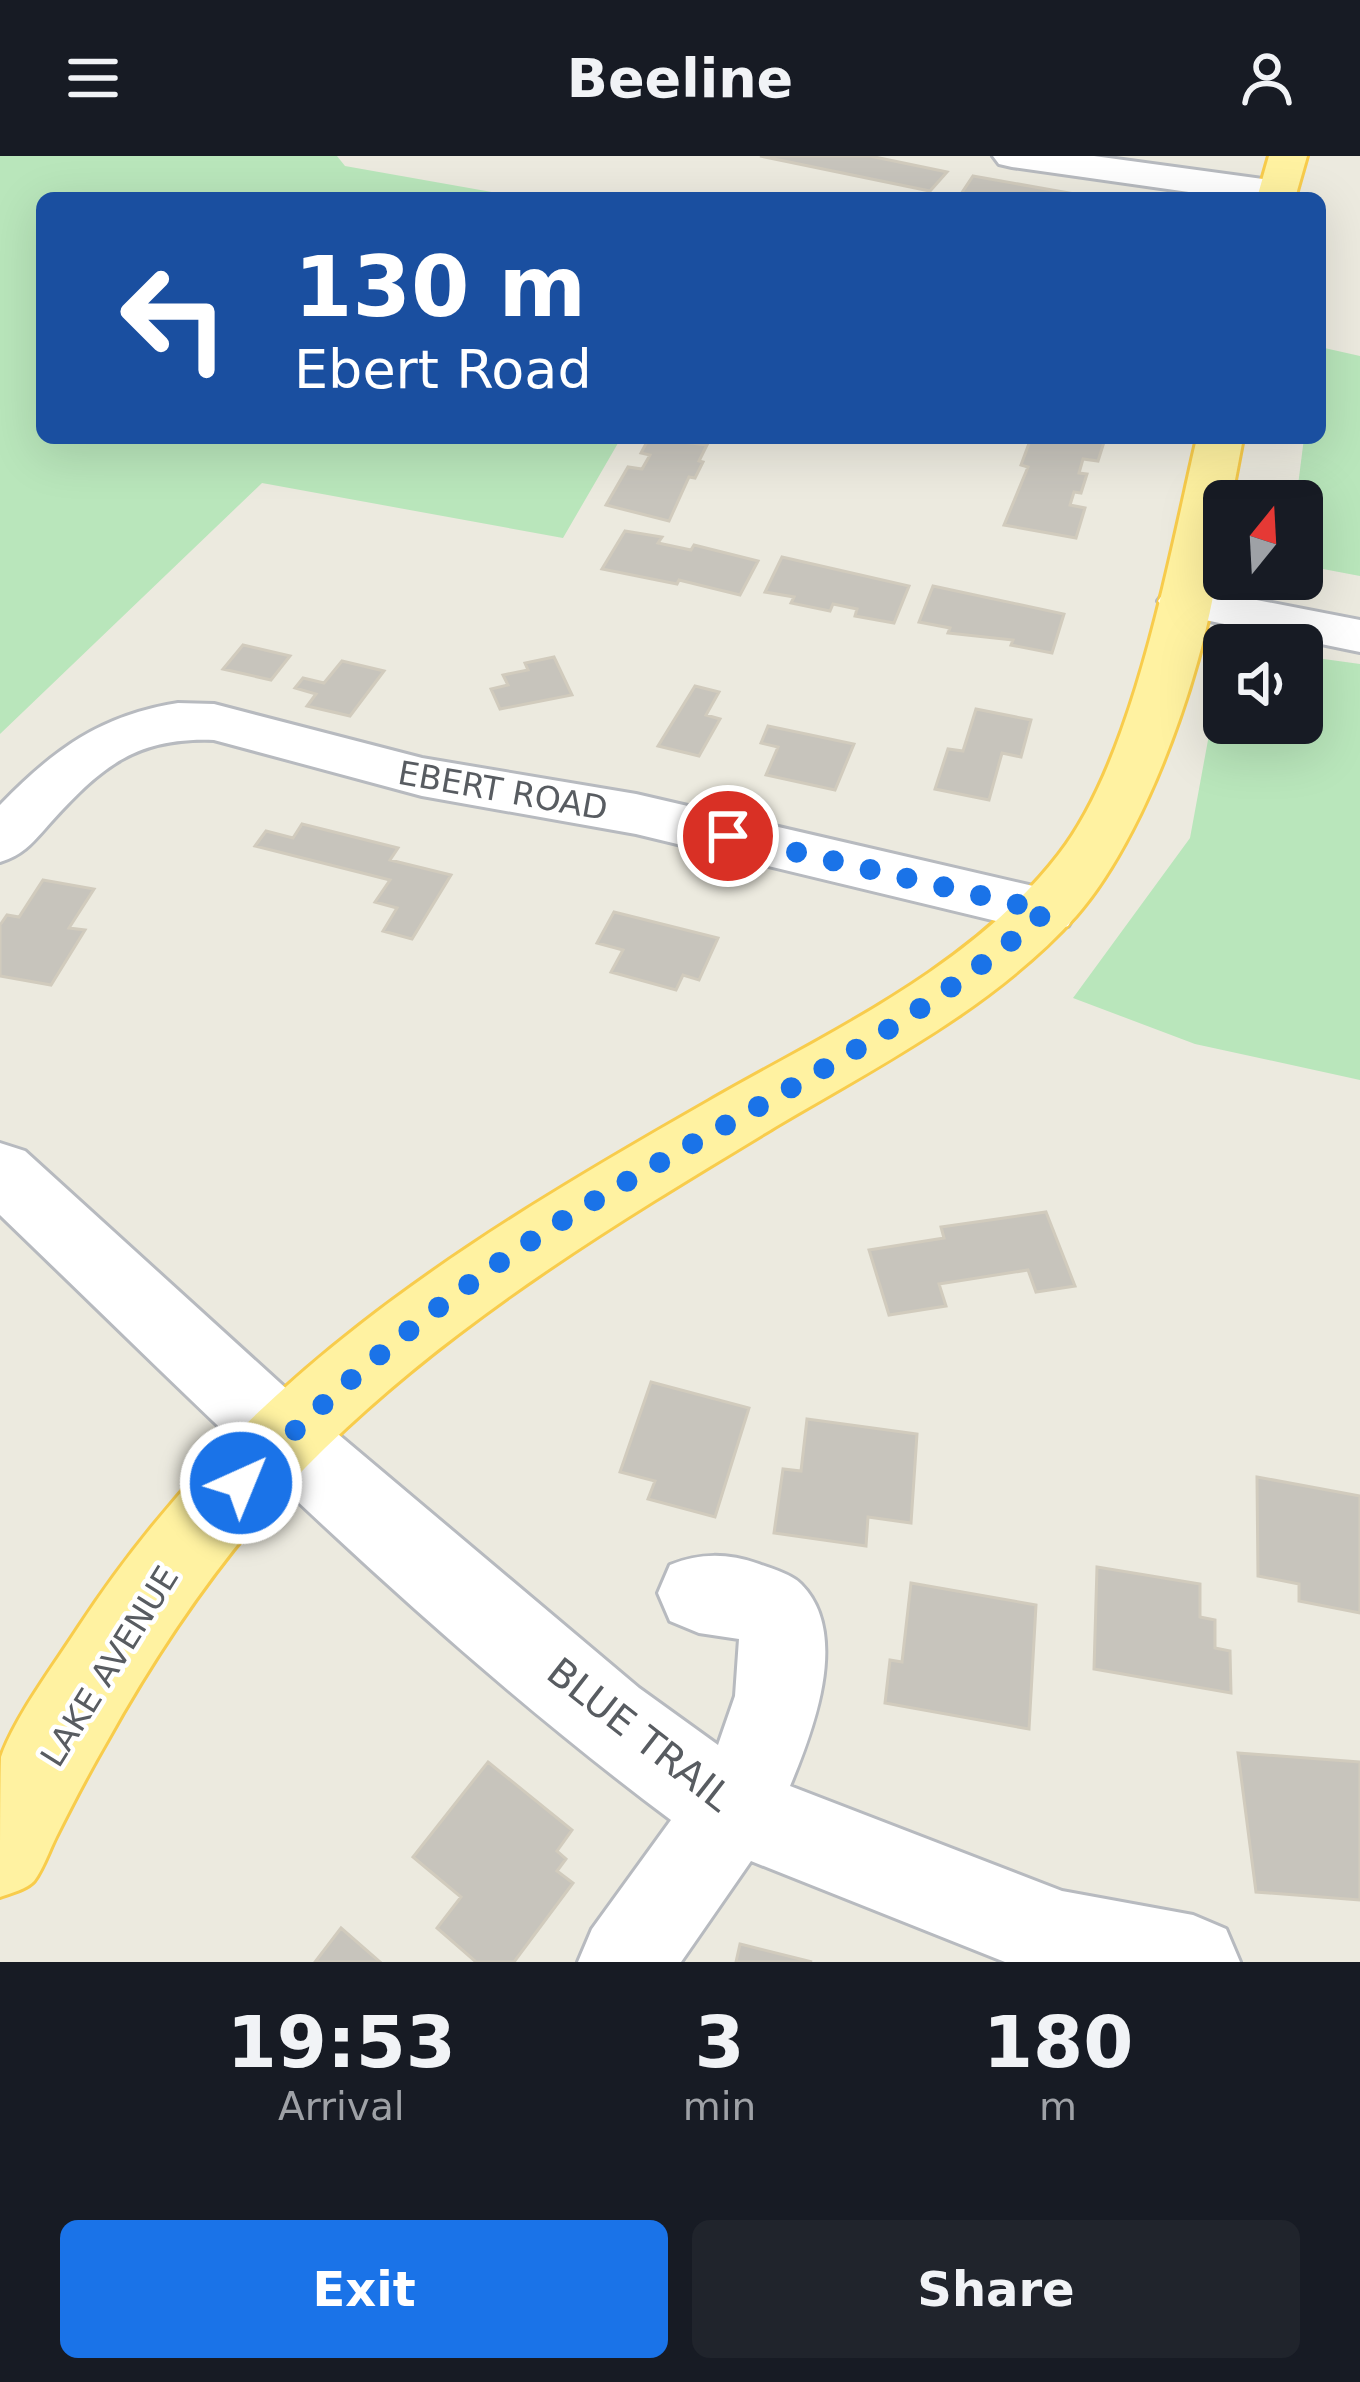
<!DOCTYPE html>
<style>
body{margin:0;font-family:"DejaVu Sans",sans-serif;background:#20242c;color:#f1f3f6;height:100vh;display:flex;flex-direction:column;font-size:45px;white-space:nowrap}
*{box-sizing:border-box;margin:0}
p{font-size:39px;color:#9ea1a6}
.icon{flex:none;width:66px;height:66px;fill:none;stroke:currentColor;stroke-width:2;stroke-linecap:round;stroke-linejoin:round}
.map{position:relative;height:1806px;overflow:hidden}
.drawer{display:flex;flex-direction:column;background:#171b24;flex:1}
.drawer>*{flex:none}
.hud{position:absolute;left:36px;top:36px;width:1290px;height:252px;border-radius:18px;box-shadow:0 12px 48px #0002;background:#1a4fa0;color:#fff;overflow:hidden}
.needle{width:78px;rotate:18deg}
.tools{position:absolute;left:1203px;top:324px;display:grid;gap:24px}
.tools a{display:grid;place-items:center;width:120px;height:120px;border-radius:18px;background:#171b24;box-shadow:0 12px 48px #0002;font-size:60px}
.pin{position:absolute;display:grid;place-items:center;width:102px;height:102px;color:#fff;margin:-51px;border:6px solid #fff;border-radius:50%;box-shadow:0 3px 12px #0007}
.me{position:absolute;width:132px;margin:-66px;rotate:44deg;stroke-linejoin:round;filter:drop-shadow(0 0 9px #0008)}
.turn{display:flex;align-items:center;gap:42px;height:252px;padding:0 60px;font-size:54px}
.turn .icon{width:156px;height:156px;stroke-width:2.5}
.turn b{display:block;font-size:84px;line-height:102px}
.eta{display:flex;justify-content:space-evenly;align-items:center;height:204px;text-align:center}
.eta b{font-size:72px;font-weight:800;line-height:84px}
.action{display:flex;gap:24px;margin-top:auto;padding:24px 60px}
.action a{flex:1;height:138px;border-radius:18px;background:#1a73e8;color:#fff;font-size:48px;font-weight:800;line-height:138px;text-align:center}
.action a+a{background:#20242c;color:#f1f3f6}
header{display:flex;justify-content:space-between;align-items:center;height:156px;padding:0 60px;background:#171b24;font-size:54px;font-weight:800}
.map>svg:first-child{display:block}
.green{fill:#b9e6bb}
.building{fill:#c7c4bc;stroke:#d1cbbd;stroke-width:3}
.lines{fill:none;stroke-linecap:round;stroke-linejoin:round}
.minor-casing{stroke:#b7babf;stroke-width:6}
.major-casing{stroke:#f8cc4c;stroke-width:6}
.minor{fill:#fff;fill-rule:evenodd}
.major{fill:#fff2a1;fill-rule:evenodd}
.route{stroke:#1a73e8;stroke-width:21;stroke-dasharray:0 37.8}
.labels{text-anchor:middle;stroke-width:9;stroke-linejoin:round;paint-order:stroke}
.street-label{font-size:33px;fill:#585c61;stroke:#fff}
.near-street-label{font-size:39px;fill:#585c61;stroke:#fff}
</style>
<header><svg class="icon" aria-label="menu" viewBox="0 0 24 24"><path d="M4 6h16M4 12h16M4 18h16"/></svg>Beeline<svg class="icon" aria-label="person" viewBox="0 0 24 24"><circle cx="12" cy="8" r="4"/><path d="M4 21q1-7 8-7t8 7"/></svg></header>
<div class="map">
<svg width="1360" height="1806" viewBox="0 0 1360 1806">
<rect width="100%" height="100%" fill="#eceadf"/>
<path class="green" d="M 0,0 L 337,0 L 345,10 L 525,42 L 42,42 L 42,282 L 621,282 L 563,382 L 262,327 L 0,578 Z
M 1320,191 L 1360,200 L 1360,420 L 1302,409 L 1302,345 L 1296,345 L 1304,282 L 1320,282 Z
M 1224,497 L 1224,567 L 1302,567 L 1302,500 L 1360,508 L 1360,924 L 1195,888 L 1073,842 L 1190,682 Z"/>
<path class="building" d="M 760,0 L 870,0 L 947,16 L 930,35 Z
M 973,20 L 1097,42 L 959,41 Z
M 649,282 L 707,289 L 699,305 L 703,306 L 695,322 L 689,321 L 669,365 L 606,349 L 628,311 L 642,313 L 650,299 L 641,297 Z
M 1031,282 L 1105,283 L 1098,305 L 1083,303 L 1079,317 L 1087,318 L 1081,337 L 1074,336 L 1070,349 L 1085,352 L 1076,382 L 1004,369 L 1028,311 L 1021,309 Z
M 625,375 L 662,381 L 658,387 L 691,394 L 694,389 L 758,405 L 740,439 L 679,424 L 677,428 L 602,413 Z
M 782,401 L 909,430 L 894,467 L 855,460 L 857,453 L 833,448 L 830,455 L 791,447 L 794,441 L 765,436 Z
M 933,430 L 1064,458 L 1052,497 L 1011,489 L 1013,484 L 948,477 L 950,472 L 919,466 Z
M 243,489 L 290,500 L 271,524 L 223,513 Z
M 554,501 L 572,539 L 500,553 L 491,533 L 508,529 L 503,519 L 528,514 L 525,507 Z
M 342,505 L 384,515 L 350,560 L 307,550 L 316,538 L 295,532 L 303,522 L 324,527 Z
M 695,530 L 719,536 L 706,559 L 720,563 L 699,600 L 658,590 Z
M 976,553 L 1031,564 L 1021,601 L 1002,597 L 989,644 L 935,633 L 948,593 L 963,595 Z
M 768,570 L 854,588 L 835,634 L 766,619 L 778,591 L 761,587 Z
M 302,668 L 398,692 L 390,704 L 451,719 L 412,783 L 383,775 L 397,752 L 375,746 L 390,724 L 255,690 L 266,675 L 293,682 Z
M 43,724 L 94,733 L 69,772 L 85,774 L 51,829 L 0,820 L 0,769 L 7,759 L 19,761 Z
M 614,756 L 718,782 L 699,824 L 683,819 L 676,834 L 611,816 L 623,794 L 597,787 Z
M 1046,1056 L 1075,1130 L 1036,1136 L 1028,1114 L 939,1128 L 946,1150 L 889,1159 L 869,1094 L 944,1082 L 941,1071 Z
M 651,1226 L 749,1252 L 715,1361 L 648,1343 L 655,1325 L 620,1316 Z
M 807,1263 L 917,1278 L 911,1367 L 868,1361 L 866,1390 L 774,1377 L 783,1313 L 801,1315 Z
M 1257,1321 L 1360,1340 L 1360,1457 L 1299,1445 L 1299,1428 L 1258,1420 Z
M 1097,1411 L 1200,1428 L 1200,1461 L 1215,1464 L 1215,1492 L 1230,1495 L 1231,1537 L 1094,1513 Z
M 911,1427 L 1036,1449 L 1029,1573 L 885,1547 L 890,1504 L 902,1506 Z
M 1238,1597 L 1360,1606 L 1360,1744 L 1256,1736 Z
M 488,1606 L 572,1674 L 557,1695 L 566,1703 L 557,1715 L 573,1727 L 514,1806 L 476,1806 L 437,1772 L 461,1741 L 413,1701 Z
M 341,1772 L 380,1806 L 315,1806 Z
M 740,1788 L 812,1806 L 736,1806 Z"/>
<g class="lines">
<g class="minor-casing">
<path id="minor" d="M 993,0 L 1094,0 L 1278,25 L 1292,29 L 1297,37 L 1294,42 L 1231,42 L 1012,11 L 999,8 Z
M 1184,430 L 1360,464 L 1360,496 L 1166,456 L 1158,445 L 1166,434 Z
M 178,547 L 214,548 L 422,602 L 636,638 L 1046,733 L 1068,740 L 1077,755 L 1068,770 L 1046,777 L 636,678 L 422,640 L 214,584 C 136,581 101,611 51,666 C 34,685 24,699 0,706 L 0,649 C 53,594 101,559 178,547 Z
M 0,987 L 25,995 L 313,1257 L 639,1532 L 718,1589 L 735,1540 L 739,1483 L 699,1477 L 670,1465 L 658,1437 L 670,1409 C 700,1397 727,1397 759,1408 C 772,1413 791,1418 801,1428 C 851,1478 812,1577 790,1630 L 1062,1735 L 1193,1759 L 1226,1773 L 1240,1806 L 1005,1806 L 751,1705 L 681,1806 L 578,1806 L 592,1773 L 671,1664 C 430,1484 216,1267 0,1059 Z"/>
</g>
<g class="major-casing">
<path id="major" d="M 1269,0 L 1307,0 L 1295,42 L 1257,42 Z
M 1197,282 L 1243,282 L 1231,345 L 1224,345 C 1224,462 1154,672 1076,760 C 994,851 880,909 775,971 C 616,1067 460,1161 325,1292 C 236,1378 166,1479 106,1587 C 88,1618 72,1649 56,1681 C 49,1695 43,1713 34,1725 C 27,1733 11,1737 0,1741 C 0,1709 0,1629 1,1601 C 15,1561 54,1509 78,1472 C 241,1223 456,1089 709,945 C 831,875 971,812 1059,698 C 1134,602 1169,402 1197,282 Z"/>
</g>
<use href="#minor" class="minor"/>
<use href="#major" class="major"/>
</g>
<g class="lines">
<path class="route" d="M 241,1327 C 337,1231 436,1146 549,1073 C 714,967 901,887 1046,755 L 728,680"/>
</g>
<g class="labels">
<g class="street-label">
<text transform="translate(503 634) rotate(10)" y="12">EBERT ROAD</text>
<text transform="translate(109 1510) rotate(-58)" y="12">LAKE AVENUE</text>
</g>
<g class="near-street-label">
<text transform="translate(640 1578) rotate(38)" y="14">BLUE TRAIL</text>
</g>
</g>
</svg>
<div class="tools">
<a><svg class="needle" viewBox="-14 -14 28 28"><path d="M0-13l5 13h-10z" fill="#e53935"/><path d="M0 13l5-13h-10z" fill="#9ea1a6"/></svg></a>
<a><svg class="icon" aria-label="sound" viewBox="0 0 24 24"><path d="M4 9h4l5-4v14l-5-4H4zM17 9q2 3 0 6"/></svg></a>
</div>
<div class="pin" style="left:728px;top:680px;background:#d93025"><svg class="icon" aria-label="arrive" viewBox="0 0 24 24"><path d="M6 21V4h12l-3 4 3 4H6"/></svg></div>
<svg class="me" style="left:241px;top:1327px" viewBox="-20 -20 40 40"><circle r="17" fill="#1a73e8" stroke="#fff" stroke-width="3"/><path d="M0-11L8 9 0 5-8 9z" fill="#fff"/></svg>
<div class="hud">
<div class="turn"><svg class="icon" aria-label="left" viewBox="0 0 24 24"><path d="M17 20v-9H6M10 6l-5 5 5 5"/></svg><div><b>130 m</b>Ebert Road</div></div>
</div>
</div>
<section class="drawer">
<div class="eta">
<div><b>19:53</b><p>Arrival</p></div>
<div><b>3</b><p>min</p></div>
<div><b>180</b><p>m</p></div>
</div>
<div class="action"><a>Exit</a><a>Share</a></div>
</section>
